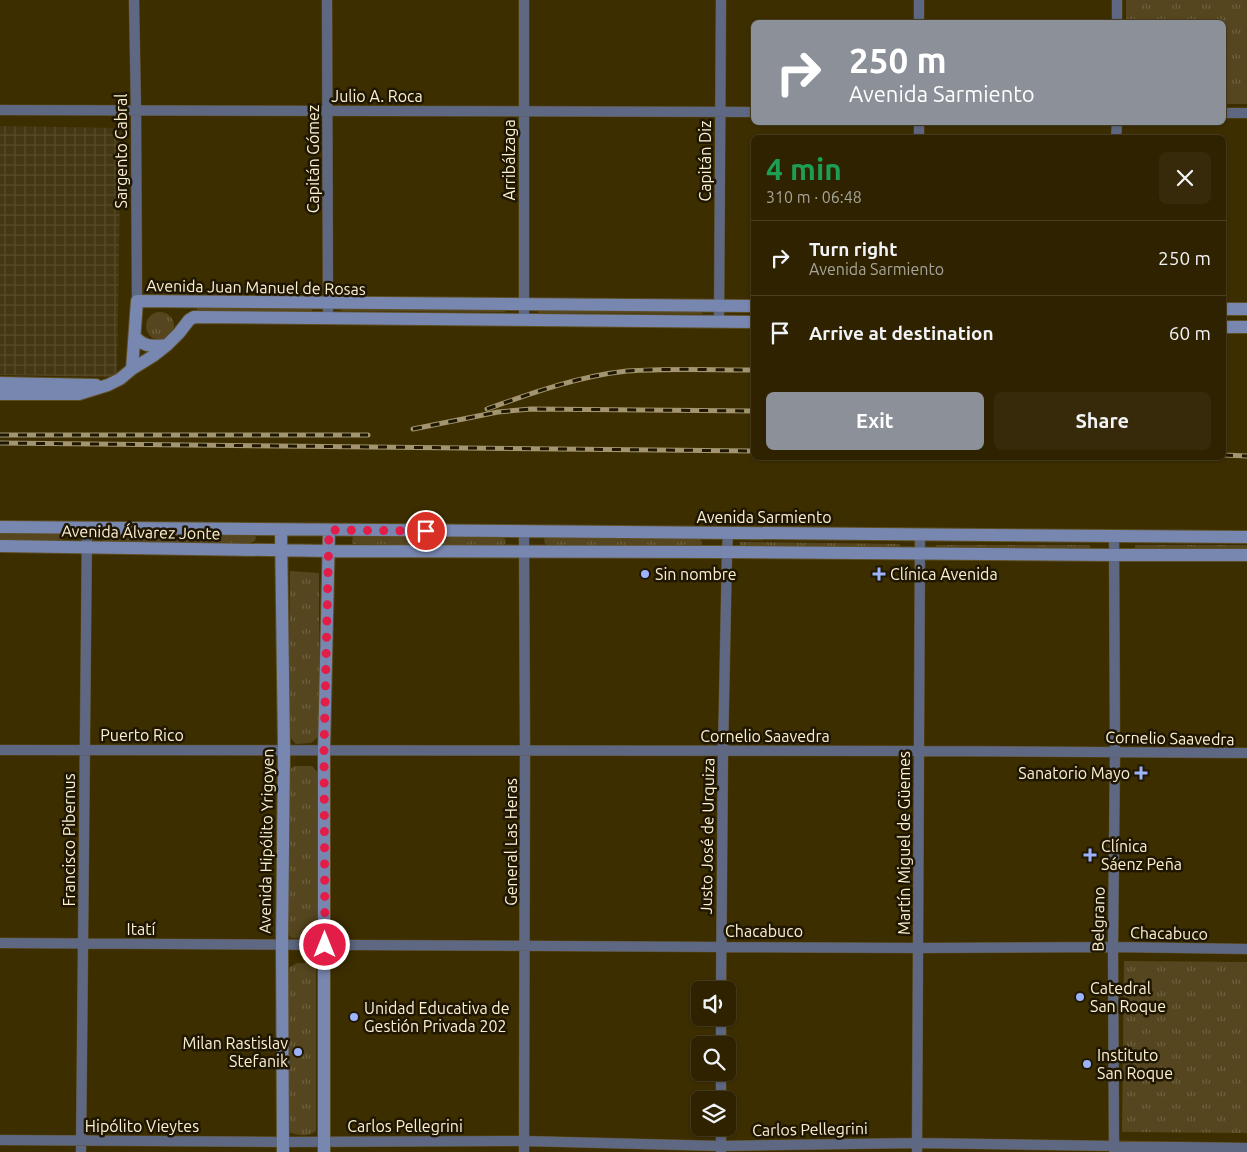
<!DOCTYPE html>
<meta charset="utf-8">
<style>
body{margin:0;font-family:Ubuntu,sans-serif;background:#362a0a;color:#f1f3f6;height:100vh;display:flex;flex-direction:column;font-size:19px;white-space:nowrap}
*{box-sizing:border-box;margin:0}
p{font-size:16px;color:#a7a499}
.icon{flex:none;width:28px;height:28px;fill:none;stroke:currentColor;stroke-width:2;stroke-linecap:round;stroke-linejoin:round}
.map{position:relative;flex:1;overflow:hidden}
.side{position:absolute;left:751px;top:135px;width:475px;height:325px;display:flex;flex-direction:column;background:#2e2200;border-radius:8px;box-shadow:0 1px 4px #0004,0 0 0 1px #493f22}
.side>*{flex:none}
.guide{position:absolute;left:751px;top:20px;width:475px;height:105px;border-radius:8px;box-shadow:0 1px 4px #0004,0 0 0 1px #493f22;background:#8c9099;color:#fff;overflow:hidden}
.tools{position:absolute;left:691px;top:981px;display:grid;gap:10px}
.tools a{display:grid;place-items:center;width:45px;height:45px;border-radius:8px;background:#2e2200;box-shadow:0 1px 4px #0004,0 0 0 1px #493f22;font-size:25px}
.pin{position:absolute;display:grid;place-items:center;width:42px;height:42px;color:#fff;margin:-21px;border:2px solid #fff;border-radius:50%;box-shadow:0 1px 5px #0007}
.me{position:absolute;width:55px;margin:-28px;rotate:0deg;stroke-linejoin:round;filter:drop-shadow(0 0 4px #0008)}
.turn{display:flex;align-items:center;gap:18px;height:105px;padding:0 15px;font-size:22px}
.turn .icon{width:65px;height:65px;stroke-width:2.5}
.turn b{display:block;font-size:35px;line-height:42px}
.round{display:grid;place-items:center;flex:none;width:52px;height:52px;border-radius:8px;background:#362a0a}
.head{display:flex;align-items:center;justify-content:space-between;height:85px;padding:0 15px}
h1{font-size:30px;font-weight:700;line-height:38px;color:#1e9e55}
.primary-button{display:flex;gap:10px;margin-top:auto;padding:10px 15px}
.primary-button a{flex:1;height:58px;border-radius:8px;background:#8c9099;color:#fff;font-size:20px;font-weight:700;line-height:58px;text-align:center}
.primary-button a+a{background:#362a0a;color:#f1f3f6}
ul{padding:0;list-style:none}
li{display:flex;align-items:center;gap:15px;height:75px;padding:0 15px;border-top:1px solid #493f22}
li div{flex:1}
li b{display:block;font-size:19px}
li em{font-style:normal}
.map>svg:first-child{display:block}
.industrial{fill:url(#industrial-grid)}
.grass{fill:url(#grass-tufts)}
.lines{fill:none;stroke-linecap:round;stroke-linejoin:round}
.minor-casing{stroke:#5c4d22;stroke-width:11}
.secondary-casing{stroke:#5c4d22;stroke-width:14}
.minor{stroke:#5f6882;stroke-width:10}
.secondary{stroke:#7887b0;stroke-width:12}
.rail-casing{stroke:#a29570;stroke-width:5}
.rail{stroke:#1f1701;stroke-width:3;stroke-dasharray:9;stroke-linecap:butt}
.route{stroke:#e11d48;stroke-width:9;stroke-dasharray:0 16.2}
.poi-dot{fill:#9cb4fd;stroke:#1f1701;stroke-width:2}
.labels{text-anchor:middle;stroke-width:5;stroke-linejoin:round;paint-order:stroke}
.street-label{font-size:16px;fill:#fdf1d4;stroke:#1f1701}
.poi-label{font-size:16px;fill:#fdf1d4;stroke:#1f1701;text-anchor:start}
</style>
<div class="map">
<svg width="1247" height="1152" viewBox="0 0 1247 1152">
<defs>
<pattern id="industrial-grid" width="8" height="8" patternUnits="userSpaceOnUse" patternTransform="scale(1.25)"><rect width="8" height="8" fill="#443713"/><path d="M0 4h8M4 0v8" fill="none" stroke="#574b29"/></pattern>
<pattern id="grass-tufts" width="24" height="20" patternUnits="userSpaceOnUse" patternTransform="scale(1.25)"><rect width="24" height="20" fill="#55461f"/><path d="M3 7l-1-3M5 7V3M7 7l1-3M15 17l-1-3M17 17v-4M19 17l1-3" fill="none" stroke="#6e613f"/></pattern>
</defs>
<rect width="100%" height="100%" fill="#3d2e00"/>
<path class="industrial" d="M 0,126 L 121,128 L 117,377 L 0,375 Z"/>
<path class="grass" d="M 1126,0 L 1247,0 L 1247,104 L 1224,104 L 1224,22 L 1126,22 Z
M 197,306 L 312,306 L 312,311 L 197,311 Z
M 341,307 L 505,308 L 505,312 L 341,311 Z
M 538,308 L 702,310 L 702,314 L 538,313 Z
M146 326a14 14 0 1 1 28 0a14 14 0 1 1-28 0Z
M 0,532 L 58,532 L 65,536 L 64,539 L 59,543 L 0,542 Z
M 108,532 L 253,534 L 256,537 L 255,541 L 250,543 L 110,542 L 103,541 L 103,535 Z
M 353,535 L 503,536 L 506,541 L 505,544 L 500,547 L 352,544 Z
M 548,537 L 699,538 L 702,542 L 702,545 L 699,547 L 550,546 L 545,544 L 544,539 Z
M 740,542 L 900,544 L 900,550 L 740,547 Z
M 936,545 L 1090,545 L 1090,550 L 936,549 Z
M 1135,545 L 1247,545 L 1247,551 L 1135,550 Z
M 290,571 L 319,573 L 319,736 L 311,743 L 296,744 L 288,735 Z
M 294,766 L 312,766 L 319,774 L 319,932 L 314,939 L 291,938 L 287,931 L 288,771 Z
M 1124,961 L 1247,962 L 1247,1133 L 1122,1132 Z
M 297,963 L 311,963 L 316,967 L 316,1131 C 309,1137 296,1136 287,1131 L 287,969 Z"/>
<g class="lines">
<g class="minor-casing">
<path id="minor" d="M 134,0 L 136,110 L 137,301
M 327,0 L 328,318
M 524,0 L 524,320
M 919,22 L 919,0
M 1117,22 L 1117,0
M 0,110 L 754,112
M 1224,113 L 1247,113
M 919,138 L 919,122
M 1116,138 L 1117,122
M 719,322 L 721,0
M 524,532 L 525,750 L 524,1152
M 0,750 L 919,751 L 1247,753
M 0,943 L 918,948 L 1113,947 L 1247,949
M 721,990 L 723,751 L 727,552 L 728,533
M 721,1045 L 721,1018
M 721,1100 L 721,1072
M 0,1140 L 283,1142 L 524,1141 L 721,1146 L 917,1143 L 1247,1148
M 721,1151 L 721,1128
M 81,1152 L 87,528
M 917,1152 L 920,535
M 1114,1152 L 1113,947 L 1115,752 L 1114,536"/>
</g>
<g class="secondary-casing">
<path id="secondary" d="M 1224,309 L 1247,309
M 1224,327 L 1247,327
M 135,337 C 146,348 152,346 167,345
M 132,369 L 137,301 L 754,306
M 0,383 L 96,385
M 0,394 L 79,394 L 108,385 L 120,379 L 132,369 L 153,356 L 167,345 L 179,333 L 189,320 L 194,317 L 754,322
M 0,527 L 1247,537
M 281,530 L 284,750 L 282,944 L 283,1152
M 0,546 L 329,551 L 727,552 L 1114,555 L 1247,555
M 324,1152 L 324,750 L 329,531"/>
</g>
<use href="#minor" class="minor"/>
<use href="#secondary" class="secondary"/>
<g class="rail-casing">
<path id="rail" d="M 487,409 C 532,393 579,376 627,371 C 669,368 712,370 754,370
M 413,429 L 498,412 L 531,409 L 754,411
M 0,435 L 368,435
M 0,443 L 754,451
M 1224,455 L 1247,456"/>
</g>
<use href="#rail" class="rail"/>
</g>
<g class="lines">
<path class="route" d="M 325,945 L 324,750 L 329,530 L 426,531"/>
</g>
<g class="poi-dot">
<circle cx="645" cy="574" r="5"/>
<path d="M876.5 566.5h5v5h5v5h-5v5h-5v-5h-5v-5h5z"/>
<path d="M1138.5 765.5h5v5h5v5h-5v5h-5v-5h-5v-5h5z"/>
<path d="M1087.5 847.5h5v5h5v5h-5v5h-5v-5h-5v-5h5z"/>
<circle cx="1080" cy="997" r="5"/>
<circle cx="354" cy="1017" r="5"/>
<circle cx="298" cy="1052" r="5"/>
<circle cx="1087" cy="1064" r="5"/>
</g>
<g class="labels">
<g class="street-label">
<text x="377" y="102">Julio A. Roca</text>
<text transform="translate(121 151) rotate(-90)" y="6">Sargento Cabral</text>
<text transform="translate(313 159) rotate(-90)" y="6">Capitán Gómez</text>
<text transform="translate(509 160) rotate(-90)" y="6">Arribálzaga</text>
<text transform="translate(705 161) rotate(-90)" y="6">Capitán Diz</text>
<text transform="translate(256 287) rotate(1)" y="6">Avenida Juan Manuel de Rosas</text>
<text x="764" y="523">Avenida Sarmiento</text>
<text transform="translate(141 532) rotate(1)" y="6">Avenida Álvarez Jonte</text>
<text x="142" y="741">Puerto Rico</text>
<text x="765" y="742">Cornelio Saavedra</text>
<text transform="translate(1170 738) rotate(1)" y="6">Cornelio Saavedra</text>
<text transform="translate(707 836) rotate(-89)" y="6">Justo José de Urquiza</text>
<text transform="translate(69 840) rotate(-90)" y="6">Francisco Pibernus</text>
<text transform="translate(266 841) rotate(-89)" y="6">Avenida Hipólito Yrigoyen</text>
<text transform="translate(511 842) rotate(-90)" y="6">General Las Heras</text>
<text transform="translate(904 843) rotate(-90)" y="6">Martín Miguel de Güemes</text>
<text transform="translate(1098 919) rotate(-89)" y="6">Belgrano</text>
<text x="141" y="935">Itatí</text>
<text x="764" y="937">Chacabuco</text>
<text transform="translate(1169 933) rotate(1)" y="6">Chacabuco</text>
<text x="142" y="1132">Hipólito Vieytes</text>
<text x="405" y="1132">Carlos Pellegrini</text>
<text transform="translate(810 1129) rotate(-1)" y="6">Carlos Pellegrini</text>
</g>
<g class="poi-label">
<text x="655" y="580">Sin nombre</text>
<text x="890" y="580">Clínica Avenida</text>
<text x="1130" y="779" text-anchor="end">Sanatorio Mayo</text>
<text x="1101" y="852">Clínica<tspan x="1101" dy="18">Sáenz Peña</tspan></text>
<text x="1090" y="994">Catedral<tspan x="1090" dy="18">San Roque</tspan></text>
<text x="364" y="1014">Unidad Educativa de<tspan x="364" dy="18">Gestión Privada 202</tspan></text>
<text x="288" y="1049" text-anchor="end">Milan Rastislav<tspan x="288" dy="18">Stefanik</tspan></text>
<text x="1097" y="1061">Instituto<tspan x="1097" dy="18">San Roque</tspan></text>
</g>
</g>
</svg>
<div class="tools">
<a><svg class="icon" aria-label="sound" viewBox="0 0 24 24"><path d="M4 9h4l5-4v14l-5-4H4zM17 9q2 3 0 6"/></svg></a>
<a><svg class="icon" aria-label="search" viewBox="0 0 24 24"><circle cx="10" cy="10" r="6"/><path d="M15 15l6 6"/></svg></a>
<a><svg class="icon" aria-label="layers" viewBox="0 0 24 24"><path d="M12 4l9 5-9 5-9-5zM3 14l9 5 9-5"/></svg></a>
</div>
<div class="pin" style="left:426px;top:531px;background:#d93025"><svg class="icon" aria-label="arrive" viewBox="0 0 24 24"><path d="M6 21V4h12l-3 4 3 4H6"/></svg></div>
<svg class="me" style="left:325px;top:945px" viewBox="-20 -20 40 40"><circle r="17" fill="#e11d48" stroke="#fff" stroke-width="3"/><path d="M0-11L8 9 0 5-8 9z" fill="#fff"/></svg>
<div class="guide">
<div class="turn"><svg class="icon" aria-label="right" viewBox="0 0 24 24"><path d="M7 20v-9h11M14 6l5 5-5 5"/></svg><div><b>250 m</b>Avenida Sarmiento</div></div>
</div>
<section class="side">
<div class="head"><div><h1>4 min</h1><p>310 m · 06:48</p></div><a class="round"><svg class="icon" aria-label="close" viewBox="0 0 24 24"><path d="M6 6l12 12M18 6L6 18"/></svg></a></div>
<ul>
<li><svg class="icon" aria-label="right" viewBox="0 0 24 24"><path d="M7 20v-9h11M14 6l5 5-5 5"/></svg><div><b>Turn right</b><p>Avenida Sarmiento</p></div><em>250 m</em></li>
<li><svg class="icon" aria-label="arrive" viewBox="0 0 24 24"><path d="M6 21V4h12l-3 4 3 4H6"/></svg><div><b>Arrive at destination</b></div><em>60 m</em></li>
</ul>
<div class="primary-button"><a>Exit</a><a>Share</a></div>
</section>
</div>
